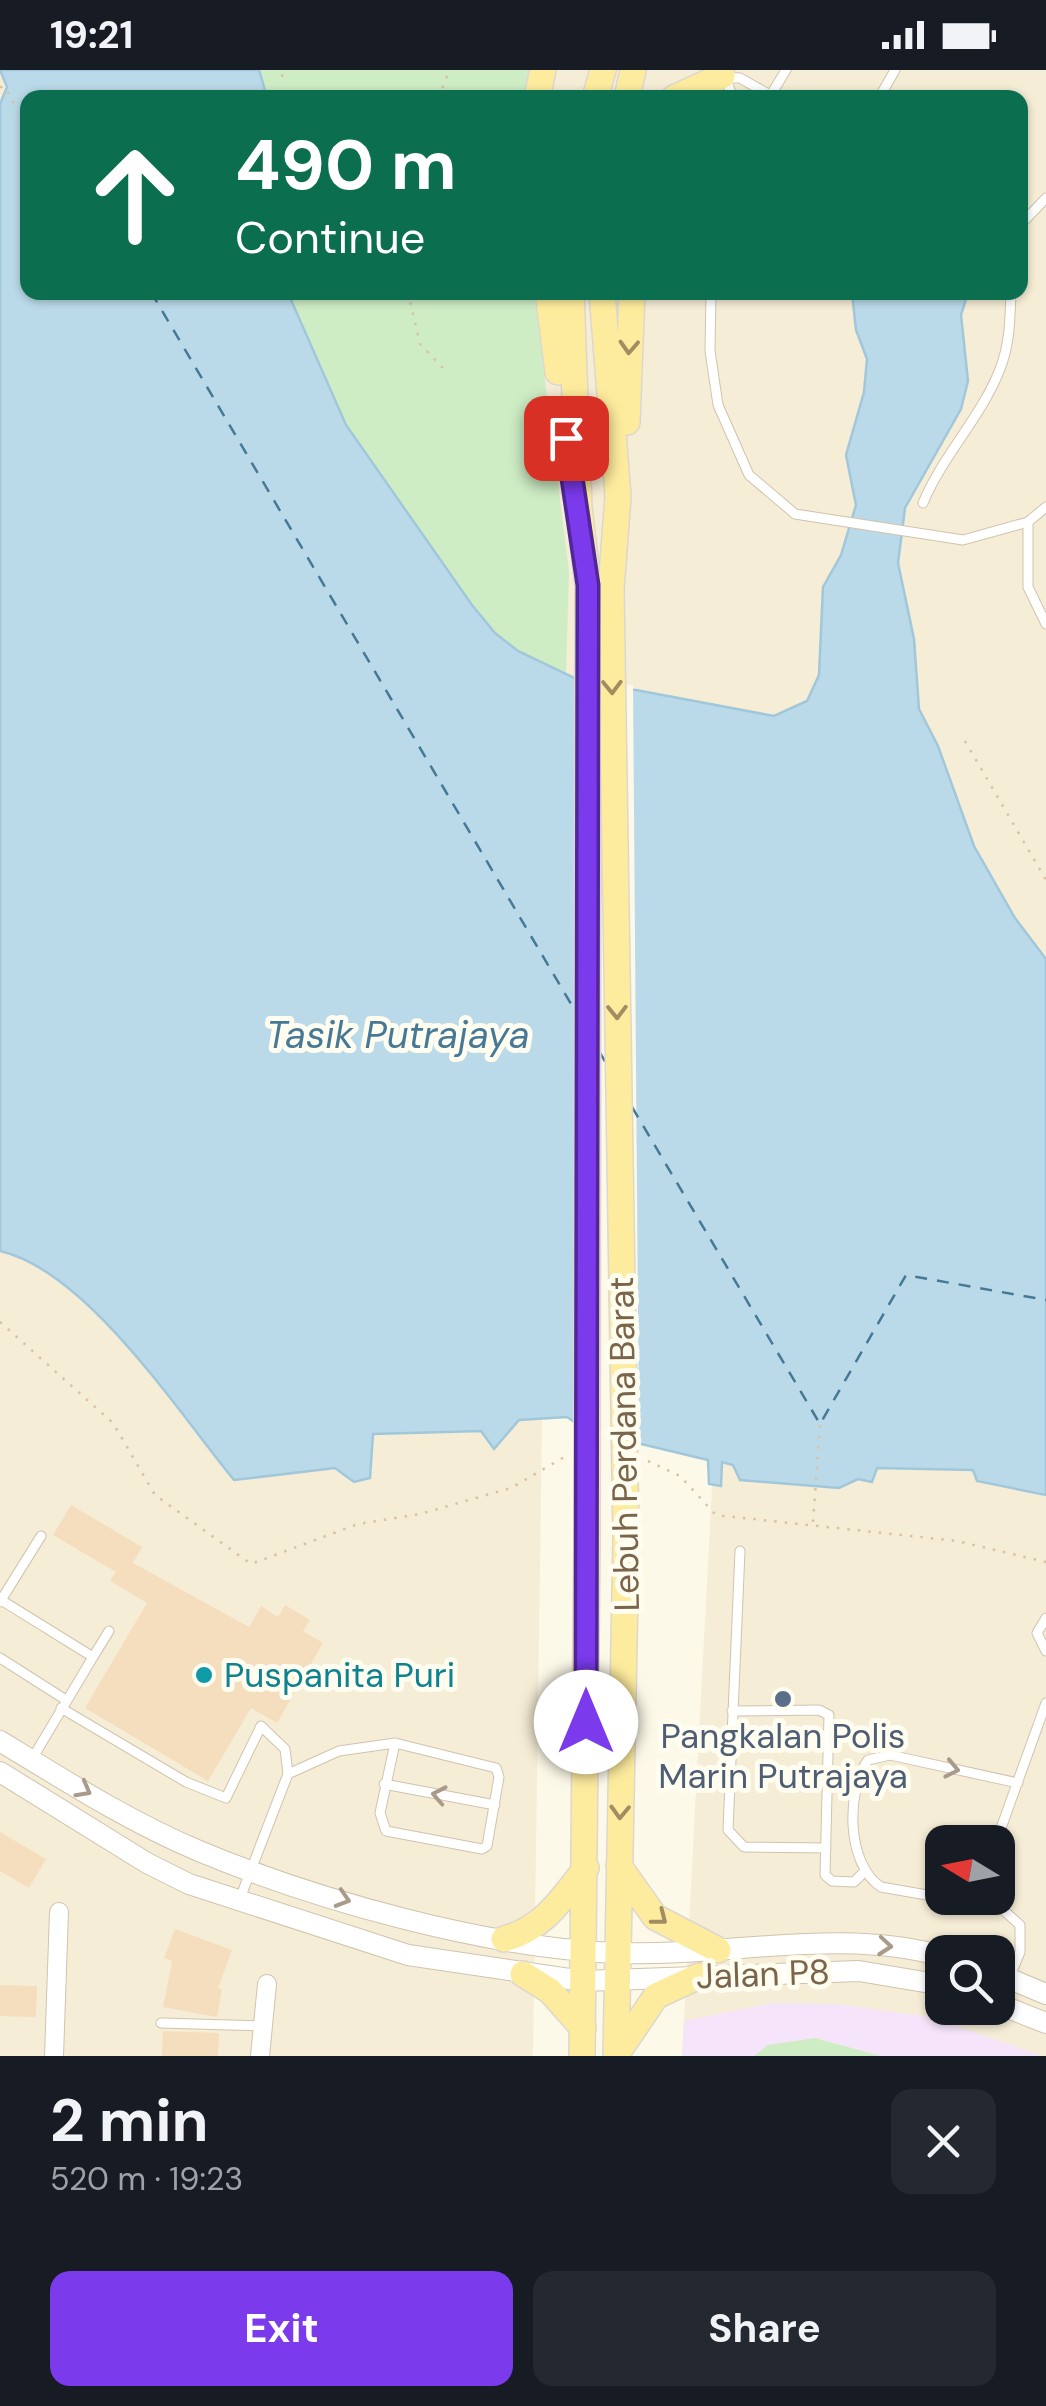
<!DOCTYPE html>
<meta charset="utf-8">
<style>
body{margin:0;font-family:"DM Sans",sans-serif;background:#242831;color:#f1f3f6;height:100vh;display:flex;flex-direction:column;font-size:38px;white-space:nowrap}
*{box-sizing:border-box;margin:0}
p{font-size:32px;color:#9ea1a6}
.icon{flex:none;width:55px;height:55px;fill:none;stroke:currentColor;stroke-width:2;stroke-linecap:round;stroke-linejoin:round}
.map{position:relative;height:1986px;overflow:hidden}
.side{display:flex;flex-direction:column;background:#171b24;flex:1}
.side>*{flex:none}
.top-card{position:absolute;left:20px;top:20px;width:1008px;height:210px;border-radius:20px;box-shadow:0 2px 8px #0004;background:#0b6e4f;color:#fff;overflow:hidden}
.needle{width:65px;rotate:280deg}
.buttons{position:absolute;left:925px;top:1755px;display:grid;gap:20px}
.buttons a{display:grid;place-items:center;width:90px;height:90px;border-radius:20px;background:#171b24;box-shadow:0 2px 8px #0004;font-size:50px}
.pin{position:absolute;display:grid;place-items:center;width:85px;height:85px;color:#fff;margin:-42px;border-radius:20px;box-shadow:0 5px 15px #0006}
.me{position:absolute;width:110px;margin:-55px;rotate:0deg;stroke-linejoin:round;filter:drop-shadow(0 0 8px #0008)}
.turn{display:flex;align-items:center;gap:35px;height:210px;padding:0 50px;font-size:45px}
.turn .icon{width:130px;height:130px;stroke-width:2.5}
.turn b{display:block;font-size:70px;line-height:85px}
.round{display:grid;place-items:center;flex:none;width:105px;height:105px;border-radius:20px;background:#242831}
.head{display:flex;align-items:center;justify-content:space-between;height:170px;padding:0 50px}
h1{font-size:60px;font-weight:700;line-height:75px}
.cta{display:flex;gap:20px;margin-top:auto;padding:20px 50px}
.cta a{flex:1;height:115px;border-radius:20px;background:#7c3aed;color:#fff;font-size:40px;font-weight:700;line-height:115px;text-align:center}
.cta a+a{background:#242831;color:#f1f3f6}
.status{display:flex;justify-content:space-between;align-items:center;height:70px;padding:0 50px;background:#171b24;direction:ltr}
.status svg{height:28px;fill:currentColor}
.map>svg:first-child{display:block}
.residential{fill:#f6edd6;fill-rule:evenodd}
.education{fill:#f6e5fa}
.green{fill:#ceedc5}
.water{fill:#bbdae9;stroke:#a1c7db;stroke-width:2.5}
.pier{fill:#fdf9e8}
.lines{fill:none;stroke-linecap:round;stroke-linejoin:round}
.ferry{stroke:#457995;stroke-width:2.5;stroke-dasharray:12 10;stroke-linecap:butt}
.building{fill:#f5debe}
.service-casing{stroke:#d1c3ad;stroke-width:11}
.minor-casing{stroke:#d1c3ad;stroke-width:20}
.tertiary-casing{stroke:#d1c3ad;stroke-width:22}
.primary-casing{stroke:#dcd7d0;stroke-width:28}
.path{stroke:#dac2a1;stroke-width:2.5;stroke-dasharray:2.5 8;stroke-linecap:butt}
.service{stroke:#fff;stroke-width:9}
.minor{stroke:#fff;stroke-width:18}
.tertiary{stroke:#fff;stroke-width:20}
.primary{stroke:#feec9e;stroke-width:25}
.primary-bridge-casing{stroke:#dcd7d0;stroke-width:28;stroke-linecap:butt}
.primary-bridge{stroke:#feec9e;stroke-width:25}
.oneway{stroke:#a28d63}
.oneway2{stroke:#a99a89}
.route-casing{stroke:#51269a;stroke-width:25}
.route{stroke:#7c3aed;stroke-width:18}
.culture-dot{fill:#0f9aa8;stroke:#fffcf0;stroke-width:4}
.service-dot{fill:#5c6f8a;stroke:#fffcf0;stroke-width:4}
.labels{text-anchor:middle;stroke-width:10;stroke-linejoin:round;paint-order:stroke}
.street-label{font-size:35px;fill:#7a644a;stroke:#fffcf0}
.culture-label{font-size:35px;fill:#0d838f;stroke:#fffcf0;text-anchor:start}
.service-label{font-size:35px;fill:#4e5e75;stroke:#fffcf0}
.water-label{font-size:38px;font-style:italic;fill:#457995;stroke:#fffcf0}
</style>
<div class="status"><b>19:21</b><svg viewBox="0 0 49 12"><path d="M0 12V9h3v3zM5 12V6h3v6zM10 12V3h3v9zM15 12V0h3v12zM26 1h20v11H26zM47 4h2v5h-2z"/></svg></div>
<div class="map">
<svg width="1046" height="1986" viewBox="0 0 1046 1986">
<rect width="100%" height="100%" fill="#fdf9e8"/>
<path class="residential" d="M 0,0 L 1046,0 L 1046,1009 L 0,384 ZM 28,28 L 1020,28 L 1020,222 L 28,222 Z
M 0,1035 L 543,1288 L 533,1986 L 0,1986 Z
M 1046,1335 L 1046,1986 L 682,1986 L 716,1341 ZM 942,1772 L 998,1772 L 998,1828 L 942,1828 ZM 942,1882 L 998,1882 L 998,1938 L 942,1938 Z"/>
<path class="education" d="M 773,1933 L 838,1934 L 930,1947 L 1043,1986 L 682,1986 L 684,1951 Z"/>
<path class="green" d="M 259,0 L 531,0 L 526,28 L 267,27 Z
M 288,223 L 534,223 L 569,501 L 566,604 L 518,581 L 495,563 L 432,481 L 346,355 Z
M 815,1968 L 881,1986 L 754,1986 L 768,1975 Z"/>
<path class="water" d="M 0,0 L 259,0 L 267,27 L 28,28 L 28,222 L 288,223 L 346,355 L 472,535 L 495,563 L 518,581 L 595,618 L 636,620 L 774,646 L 807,631 L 819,605 L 823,517 L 841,485 L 856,435 L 846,385 L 864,322 L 867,289 L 856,260 L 852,223 L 968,223 L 961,245 L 968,311 L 961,339 L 905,438 L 898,493 L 914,569 L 919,639 L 938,676 L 974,776 L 1015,848 L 1046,889 L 1046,1425 L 977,1411 L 973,1400 L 877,1398 L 872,1412 L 858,1409 L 839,1418 L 740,1410 L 733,1395 L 722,1392 L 721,1416 L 709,1414 L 708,1390 L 637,1373 L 604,1372 L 567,1347 L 519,1350 L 494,1379 L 481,1361 L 373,1364 L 370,1408 L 354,1412 L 335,1398 L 234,1410 C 178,1342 87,1201 0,1181 L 0,34 L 7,17 Z"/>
<path class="pier" d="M 574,602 L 596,613 L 633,615 L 639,1379 L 603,1377 L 578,1360 Z"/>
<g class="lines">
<path class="ferry" d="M 151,222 L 574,939
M 599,981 L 607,995
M 632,1037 L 820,1354 L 906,1205 L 1046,1230"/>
</g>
<path class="building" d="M 71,1435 L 142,1477 L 133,1493 L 249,1557 L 261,1536 L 278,1547 L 285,1535 L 310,1550 L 303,1561 L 323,1573 L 277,1653 L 251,1638 L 208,1711 L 85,1638 L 147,1533 L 110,1511 L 116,1502 L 53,1465 Z
M 0,1762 L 46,1789 L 29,1818 L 0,1801 Z
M 175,1859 L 232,1880 L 218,1918 L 222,1919 L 217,1947 L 163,1937 L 172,1891 L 164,1888 Z
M 0,1915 L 37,1916 L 36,1947 L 0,1946 Z
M 163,1961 L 219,1963 L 218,1986 L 162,1986 Z"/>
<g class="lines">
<g class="service-casing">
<path id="service" d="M 723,7 L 740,8 L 770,25
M 726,9 L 731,23 L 739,28
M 769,28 L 786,0
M 879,28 L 895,0
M 1020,163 L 1023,152 L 1046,128
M 711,222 L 710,281 L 718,335 L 749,405 L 795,444 L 963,470 L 1028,452 L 1046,437
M 923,433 C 943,385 982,346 1000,299 C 1010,274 1010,248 1011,222
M 1028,452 L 1028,517 L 1046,554
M 740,1481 L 728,1760 L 744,1777 L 826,1778
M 1,1530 L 93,1587 L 32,1689
M 0,1532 L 41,1466
M 1046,1548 L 1037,1563 L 1046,1581
M 93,1587 L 109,1561
M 0,1588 L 66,1630
M 61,1638 L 186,1712 L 226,1728 L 261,1656 L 285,1679 L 288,1704
M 732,1641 L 819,1640 L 829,1645 L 825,1805 L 832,1811 L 854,1812 L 865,1801
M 384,1714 L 495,1735
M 996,1772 L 1046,1633
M 239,1831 L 288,1704 L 339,1681 L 395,1673 L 496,1698 L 499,1707 L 487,1776 L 482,1779 L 386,1761 L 380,1743 L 395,1673
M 999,1932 L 1020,1882 L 1020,1855 L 1001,1838 L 881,1817 C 846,1794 846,1721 868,1690 L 890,1685 L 1018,1713
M 161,1953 L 263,1956"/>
</g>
<g class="minor-casing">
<path id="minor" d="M 54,1986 L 59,1842
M 260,1986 L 267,1914"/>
</g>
<g class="tertiary-casing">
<path id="tertiary" d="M 0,1671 C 64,1710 130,1752 199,1781 C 319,1831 487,1878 618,1883 C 725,1887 838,1857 942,1886
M 0,1702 L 147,1793 L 189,1814 L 408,1885 L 583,1911 L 859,1901 L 942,1915
M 998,1904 L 1046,1924
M 998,1934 L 1046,1953"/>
</g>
<g class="primary-casing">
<path id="primary" d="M 537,28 L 543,0
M 595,28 L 603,0
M 627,28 L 633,0
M 674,28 L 722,6 L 720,0
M 548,222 L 558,302
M 571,222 L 579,437 L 588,515
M 602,222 L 618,427 L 611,519
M 627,352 L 632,222
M 619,1796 L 655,1847 L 718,1880
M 504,1869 C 543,1859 563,1828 586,1798
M 523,1904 L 550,1921 L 583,1958
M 616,1985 L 656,1926 L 699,1906
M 582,1986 L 587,1470
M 616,1986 L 626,1469"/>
</g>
<path class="path" d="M 282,7 L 283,0
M 0,17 L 5,17 L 13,32 L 28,35
M 439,28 L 449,0
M 408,222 L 420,274 L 443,298
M 965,671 L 1046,810
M 0,1252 L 113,1353 L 155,1425 L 251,1494 L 358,1454 L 420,1444 L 511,1418 L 566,1386
M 648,1391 L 680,1406 L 716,1445 L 957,1471 L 1046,1492
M 813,1452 L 820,1354"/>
<use href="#service" class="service"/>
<use href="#minor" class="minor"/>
<use href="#tertiary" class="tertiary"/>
<use href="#primary" class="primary"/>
<g class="primary-bridge-casing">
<path id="primary-bridge" d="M 611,519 L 626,1469
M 587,1470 L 588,515"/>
</g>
<use href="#primary-bridge" class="primary-bridge"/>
</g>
<defs><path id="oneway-chevron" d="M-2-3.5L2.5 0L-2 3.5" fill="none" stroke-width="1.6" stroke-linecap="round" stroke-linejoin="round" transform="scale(2.5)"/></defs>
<g class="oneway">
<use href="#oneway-chevron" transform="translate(629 277) rotate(93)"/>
<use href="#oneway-chevron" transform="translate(612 617) rotate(89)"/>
<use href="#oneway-chevron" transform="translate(617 942) rotate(89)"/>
<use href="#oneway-chevron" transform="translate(620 1742) rotate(92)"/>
<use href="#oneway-chevron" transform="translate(660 1848) rotate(38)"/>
</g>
<g class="oneway2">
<use href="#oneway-chevron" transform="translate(952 1699) rotate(12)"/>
<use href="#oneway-chevron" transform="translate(84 1720) rotate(29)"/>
<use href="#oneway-chevron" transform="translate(439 1725) rotate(-169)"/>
<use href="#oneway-chevron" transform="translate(343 1829) rotate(17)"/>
<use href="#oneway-chevron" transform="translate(885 1876) rotate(5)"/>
</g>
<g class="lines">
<g class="route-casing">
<path id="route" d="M 566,368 L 588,515 L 586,1652"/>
</g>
<use href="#route" class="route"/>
</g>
<circle class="culture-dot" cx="204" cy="1605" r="10"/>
<circle class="service-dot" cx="783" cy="1629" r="10"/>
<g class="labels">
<g class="street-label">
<text transform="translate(624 1374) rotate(-91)" y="12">Lebuh Perdana Barat</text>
<text transform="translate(763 1904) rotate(-2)" y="12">Jalan P8</text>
</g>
<g class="culture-label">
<text x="224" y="1617">Puspanita Puri</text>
</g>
<g class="service-label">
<text x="783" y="1678">Pangkalan Polis<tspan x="783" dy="40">Marin Putrajaya</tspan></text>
</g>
<g class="water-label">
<text x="398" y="978">Tasik Putrajaya</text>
</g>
</g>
</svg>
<div class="buttons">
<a><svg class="needle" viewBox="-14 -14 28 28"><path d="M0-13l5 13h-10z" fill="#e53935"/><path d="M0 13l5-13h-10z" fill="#9ea1a6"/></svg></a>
<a><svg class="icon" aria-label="search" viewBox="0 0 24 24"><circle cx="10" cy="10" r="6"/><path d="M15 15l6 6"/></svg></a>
</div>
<div class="pin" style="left:566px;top:368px;background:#d93025"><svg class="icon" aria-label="arrive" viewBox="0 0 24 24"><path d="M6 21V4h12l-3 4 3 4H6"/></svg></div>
<svg class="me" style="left:586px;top:1652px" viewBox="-20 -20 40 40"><circle r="19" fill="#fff"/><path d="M0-13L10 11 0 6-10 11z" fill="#7c3aed"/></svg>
<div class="top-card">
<div class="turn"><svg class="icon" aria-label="ahead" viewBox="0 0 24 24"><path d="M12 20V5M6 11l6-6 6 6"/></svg><div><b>490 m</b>Continue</div></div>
</div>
</div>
<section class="side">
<div class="head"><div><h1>2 min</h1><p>520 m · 19:23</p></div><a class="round"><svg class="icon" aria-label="close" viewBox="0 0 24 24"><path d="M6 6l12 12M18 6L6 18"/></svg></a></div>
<div class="cta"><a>Exit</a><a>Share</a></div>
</section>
